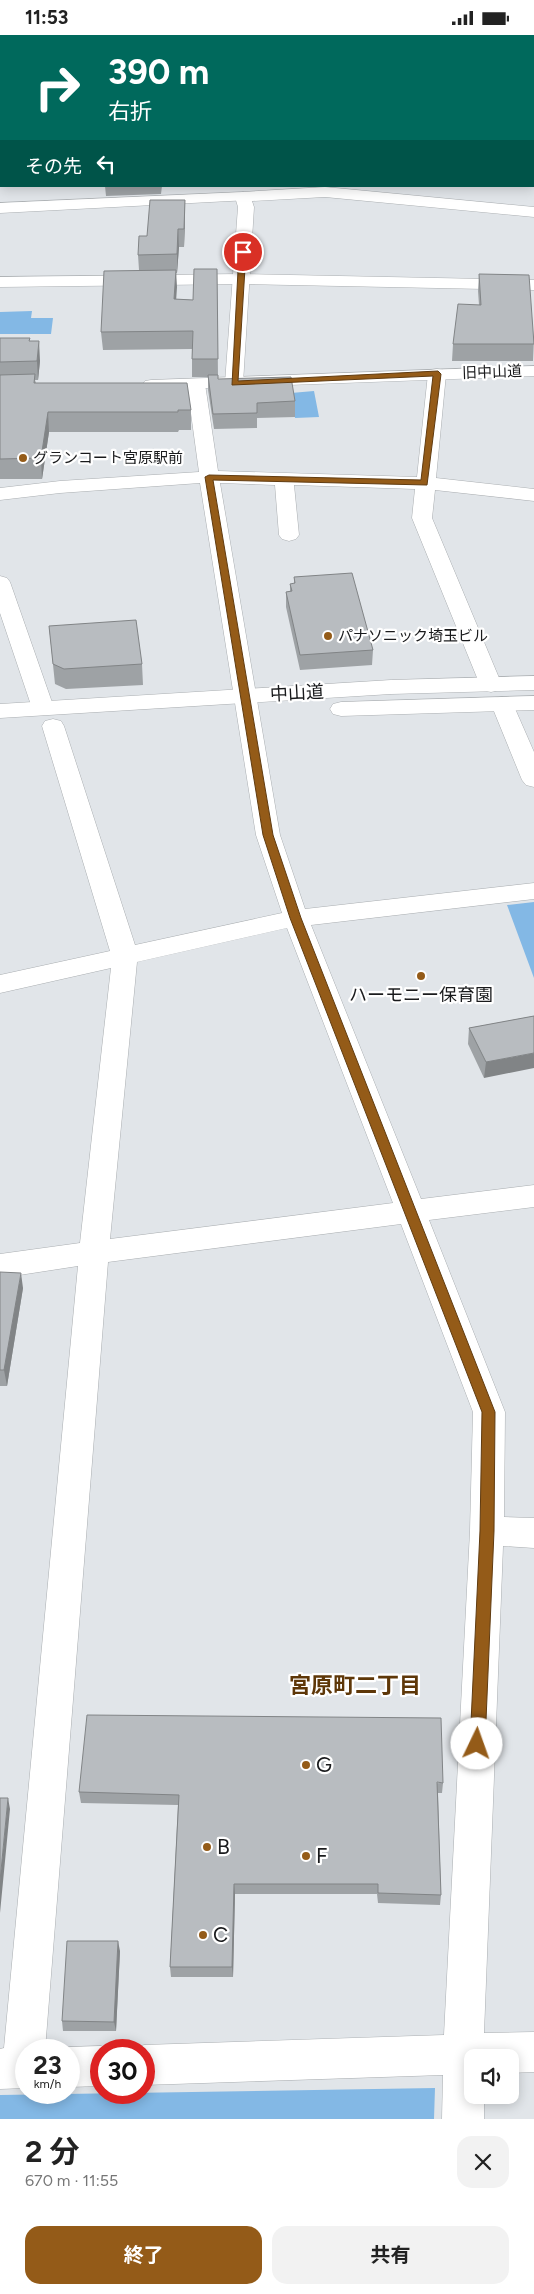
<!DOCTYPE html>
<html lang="ja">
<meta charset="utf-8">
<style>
body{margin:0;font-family:Figtree,"Noto Sans JP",sans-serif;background:#f2f2f2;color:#222;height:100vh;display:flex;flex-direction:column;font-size:19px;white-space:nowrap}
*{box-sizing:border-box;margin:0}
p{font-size:16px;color:#767676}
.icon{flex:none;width:28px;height:28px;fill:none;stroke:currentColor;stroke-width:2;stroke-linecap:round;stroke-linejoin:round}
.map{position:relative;height:2084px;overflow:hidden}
.sheet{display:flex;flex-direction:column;background:#fff;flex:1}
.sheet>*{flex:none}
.top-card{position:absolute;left:0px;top:0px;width:535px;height:152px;box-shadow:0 2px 12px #0003;background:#00695c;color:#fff;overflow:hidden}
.fabs{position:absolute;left:464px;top:2014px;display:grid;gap:10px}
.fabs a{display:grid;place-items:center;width:55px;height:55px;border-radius:10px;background:#fff;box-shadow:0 2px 12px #0003;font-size:25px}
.speed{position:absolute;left:15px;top:2004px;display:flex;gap:10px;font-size:25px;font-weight:700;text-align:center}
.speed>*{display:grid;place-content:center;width:65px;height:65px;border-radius:50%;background:#fff;box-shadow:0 2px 12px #0003;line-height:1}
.speed small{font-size:12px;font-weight:400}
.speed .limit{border:8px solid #d22;background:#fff;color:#111}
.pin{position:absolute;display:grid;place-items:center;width:42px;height:42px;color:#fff;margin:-21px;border:2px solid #fff;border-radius:50%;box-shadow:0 1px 5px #0007}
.me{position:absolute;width:55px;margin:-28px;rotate:3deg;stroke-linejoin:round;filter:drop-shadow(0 0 4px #0008)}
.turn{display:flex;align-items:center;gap:18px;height:105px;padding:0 25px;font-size:22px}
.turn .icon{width:65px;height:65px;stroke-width:2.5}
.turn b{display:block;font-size:35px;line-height:42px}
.then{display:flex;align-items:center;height:48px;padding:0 25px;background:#0003;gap:10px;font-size:19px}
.round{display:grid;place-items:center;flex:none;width:52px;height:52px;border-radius:15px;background:#f2f2f2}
.head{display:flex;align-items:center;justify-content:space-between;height:85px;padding:0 25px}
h1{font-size:30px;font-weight:700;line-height:38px}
.primary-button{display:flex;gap:10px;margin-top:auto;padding:10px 25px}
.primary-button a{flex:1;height:58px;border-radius:15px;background:#945b18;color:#fff;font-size:20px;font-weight:700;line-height:58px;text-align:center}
.primary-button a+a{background:#f2f2f2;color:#222}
.status{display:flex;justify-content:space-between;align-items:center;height:35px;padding:0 25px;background:#fff;direction:ltr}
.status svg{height:14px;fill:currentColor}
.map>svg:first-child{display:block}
.green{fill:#83b8e5}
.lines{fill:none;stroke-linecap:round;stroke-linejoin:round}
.minor-casing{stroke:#aaaeb1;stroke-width:1}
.tertiary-casing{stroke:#aaaeb1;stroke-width:1}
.secondary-casing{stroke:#aaaeb1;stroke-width:1}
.trunk-casing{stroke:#aaaeb1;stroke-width:1}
.minor{fill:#fff;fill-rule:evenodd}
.tertiary{fill:#fff;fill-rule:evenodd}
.secondary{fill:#fff;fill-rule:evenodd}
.trunk{fill:#fff;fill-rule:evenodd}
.wall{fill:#9ea2a5}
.shaded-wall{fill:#818486}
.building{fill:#b8bcc0;stroke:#818486}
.route{fill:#945b18;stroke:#603b10}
.poi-dot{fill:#945b18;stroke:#fff;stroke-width:2}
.labels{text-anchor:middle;stroke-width:4.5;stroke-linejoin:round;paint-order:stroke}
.far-street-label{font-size:15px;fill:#191a1c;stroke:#fff}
.far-poi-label{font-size:15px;fill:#191a1c;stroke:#fff;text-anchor:start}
.street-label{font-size:18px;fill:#191a1c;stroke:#fff}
.poi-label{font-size:18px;fill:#191a1c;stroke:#fff}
.near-poi-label{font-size:21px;fill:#191a1c;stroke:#fff;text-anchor:start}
.near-neighbourhood-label{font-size:22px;font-weight:bold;fill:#5e3708;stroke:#fff}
</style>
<div class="status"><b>11:53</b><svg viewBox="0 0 49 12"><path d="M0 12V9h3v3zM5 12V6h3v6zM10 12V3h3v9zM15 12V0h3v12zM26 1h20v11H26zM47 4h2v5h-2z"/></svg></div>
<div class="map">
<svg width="534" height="2084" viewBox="0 0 534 2084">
<rect width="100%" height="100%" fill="#e1e5e9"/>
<path class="green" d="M 32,276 L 31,283 L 53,283 L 51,299 L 0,299 L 0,277 Z
M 314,356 L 319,382 L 295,383 L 291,358 Z
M 534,867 L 534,943 L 507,870 Z
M 435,2053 L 434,2084 L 0,2084 L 0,2060 Z"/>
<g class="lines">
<g class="minor-casing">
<path id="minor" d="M 0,0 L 7,0 L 8,1 L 1,1 L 0,5 Z
M 0,35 L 1,35 L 1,43 L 0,43 Z
M 243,157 L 249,159 L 251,162 L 249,165 L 0,178 L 0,168 Z
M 240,239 L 534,245 L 534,255 L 240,249 L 0,252 L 0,242 Z
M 437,334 L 443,335 L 446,339 L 436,443 L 534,454 L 534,466 L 435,455 L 432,483 L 502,650 L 499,655 L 491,657 L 483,655 L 480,650 L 412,483 L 415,454 L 294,450 L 299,500 L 296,504 L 289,506 L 282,504 L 279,500 L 275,450 L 220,448 L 280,800 L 305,874 L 534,848 L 534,864 L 311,890 L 421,1164 L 534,1150 L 534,1172 L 429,1185 L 505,1377 L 504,1482 L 534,1483 L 534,1513 L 503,1511 L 484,1998 L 534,1997 L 534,2037 L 510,2038 L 510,2022 L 472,2022 L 472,2060 L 484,2060 L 484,2084 L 442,2084 L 443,2040 L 144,2050 L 144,2015 L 131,2015 L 144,2010 L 444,2000 L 470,1496 L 473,1377 L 401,1189 L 108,1227 L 45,2015 L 26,2015 L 26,2053 L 0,2054 L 0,2014 L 4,2013 L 78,1231 L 0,1243 L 0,1219 L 80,1208 L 111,933 L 0,958 L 0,940 L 110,916 L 42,691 L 45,686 L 53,684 L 61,686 L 64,691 L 135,910 L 282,878 L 256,800 L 200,448 L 60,458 L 0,465 L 0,453 L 60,446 L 199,437 L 187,349 L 190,345 L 202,345 L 205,349 L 218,436 L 417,442 L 428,339 L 431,335 ZM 287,893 L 393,1168 L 110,1204 L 137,927 Z
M 0,541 L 7,543 L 10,547 L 54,673 L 51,678 L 43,680 L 35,678 L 32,673 L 0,578 Z
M 502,662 L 510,664 L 513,669 L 534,717 L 534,752 L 526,750 L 522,745 L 491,669 L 494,664 Z
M 101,2011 L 111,2015 L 101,2015 L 101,2051 L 69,2052 L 69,2015 L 61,2015 L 69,2012 Z"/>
</g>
<g class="tertiary-casing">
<path id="tertiary" d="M 325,152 L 534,172 L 534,182 L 325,162 L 252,166 L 254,172 L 243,348 L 240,352 L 228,352 L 225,348 L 238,172 L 235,162 L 237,159 L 243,157 Z"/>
</g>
<g class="secondary-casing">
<path id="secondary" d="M 534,331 L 534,341 L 151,355 L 145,354 L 142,350 L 145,346 L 151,345 Z"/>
</g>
<g class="trunk-casing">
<path id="trunk" d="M 534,641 L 534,655 L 391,659 L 0,683 L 0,669 L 391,645 Z
M 534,661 L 534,675 L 341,681 L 333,679 L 330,674 L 333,669 L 341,667 Z"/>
</g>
<use href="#minor" class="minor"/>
<use href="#tertiary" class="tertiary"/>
<use href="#secondary" class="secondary"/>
<use href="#trunk" class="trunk"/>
</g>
<path class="wall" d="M 105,151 L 162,151 L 161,159 L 106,161 Z
M 185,165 L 185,183 L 184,212 L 179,212 L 177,238 L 176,238 L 176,264 L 193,265 L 217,234 L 218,344 L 295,366 L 295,382 L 257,383 L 257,393 L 214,394 L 208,355 L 208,342 L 192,342 L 192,314 L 103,315 L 101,297 L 139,235 L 138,220 L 147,201 Z
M 479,239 L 534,302 L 533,326 L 452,326 L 453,309 L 479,270 L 478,256 Z
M 0,303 L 30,306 L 40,326 L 38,345 L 35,345 L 36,348 L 191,375 L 191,395 L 179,395 L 178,397 L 49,397 L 42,444 L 0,444 Z
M 294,542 L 373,615 L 372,630 L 300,635 L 286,572 L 286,557 L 290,556 L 290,549 L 294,549 Z
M 49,591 L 142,629 L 143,650 L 66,654 L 55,649 Z
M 534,981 L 484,1043 L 468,1009 L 469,993 Z
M 0,1237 L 23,1253 L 7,1351 L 0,1351 Z
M 443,1748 L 442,1758 L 438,1758 L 441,1860 L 440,1870 L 378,1868 L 377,1859 L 235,1859 L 233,1942 L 171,1942 L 170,1932 L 178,1770 L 81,1768 L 79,1757 Z
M 120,1916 L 116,1996 L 63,1996 L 62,1986 Z"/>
<path class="shaded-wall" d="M 1,56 L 1,70 L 0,72 L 0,58 Z
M 185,165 L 185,183 L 184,212 L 184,194 Z
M 178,194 L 179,212 L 177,238 L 177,219 Z
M 176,235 L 177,252 L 175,282 L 174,264 Z
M 39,306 L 40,326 L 38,345 L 37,326 Z
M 48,377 L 49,397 L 42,444 L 41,423 Z
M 534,1018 L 534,1033 L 484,1043 L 486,1027 Z
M 21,1238 L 23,1253 L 7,1351 L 4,1335 Z
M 8,1763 L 10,1774 L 0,1878 L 0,1846 Z
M 234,1849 L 235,1859 L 233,1942 L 232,1932 Z
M 118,1906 L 120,1916 L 116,1996 L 114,1987 Z"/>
<path class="building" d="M 68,0 L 273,0 L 273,1 L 67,1 Z
M 412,0 L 532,0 L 531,1 L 411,1 Z
M 150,165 L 185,165 L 184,194 L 178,194 L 177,219 L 138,220 L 139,201 L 147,201 Z
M 194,234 L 217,234 L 218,324 L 192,324 L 193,296 L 101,297 L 104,236 L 176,235 L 174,264 L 193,265 Z
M 479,239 L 529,240 L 534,309 L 453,309 L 458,269 L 481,270 Z
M 0,303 L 30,303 L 29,306 L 39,306 L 37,326 L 0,327 Z
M 35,339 L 34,348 L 187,348 L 191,375 L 178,375 L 178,377 L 48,377 L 41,423 L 0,424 L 0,340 Z
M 208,340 L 218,340 L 218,344 L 291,342 L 295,366 L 257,368 L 257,378 L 213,379 Z
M 352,538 L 373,615 L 300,620 L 286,557 L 292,556 L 290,549 L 295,548 L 294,542 Z
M 136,585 L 142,629 L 64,634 L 53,629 L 49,591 Z
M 534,981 L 534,1018 L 486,1027 L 469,993 Z
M 0,1237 L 21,1238 L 4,1335 L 0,1335 Z
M 87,1680 L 441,1683 L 443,1748 L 437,1747 L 441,1860 L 378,1858 L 378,1849 L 234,1849 L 232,1932 L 170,1932 L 179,1760 L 79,1757 Z
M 0,1763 L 8,1763 L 0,1846 Z
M 67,1906 L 118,1906 L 114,1987 L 62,1986 Z"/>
<path class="route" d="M 243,215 L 246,217 L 238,346 L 438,336 L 441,339 L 427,450 L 213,445 L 273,800 L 301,883 L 495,1377 L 494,1496 L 485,1709 L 483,1714 L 477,1716 L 472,1714 L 470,1709 L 480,1496 L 482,1377 L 290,883 L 263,800 L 205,442 L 209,440 L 421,445 L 433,341 L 232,350 L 239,217 Z"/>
<g class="poi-dot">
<circle cx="23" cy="423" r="5"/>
<circle cx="328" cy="601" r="5"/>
<circle cx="421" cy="941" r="5"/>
<circle cx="306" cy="1730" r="5"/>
<circle cx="207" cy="1812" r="5"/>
<circle cx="306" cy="1821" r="5"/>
<circle cx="203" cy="1900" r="5"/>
</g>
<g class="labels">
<g class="far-street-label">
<text transform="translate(492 337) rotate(-2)" y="5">旧中山道</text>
</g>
<g class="far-poi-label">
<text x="33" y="428">グランコート宮原駅前</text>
<text x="338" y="606">パナソニック埼玉ビル</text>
</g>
<g class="street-label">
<text transform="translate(297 658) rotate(-3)" y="6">中山道</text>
</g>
<g class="poi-label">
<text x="421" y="966">ハーモニー保育園</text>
</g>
<g class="near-poi-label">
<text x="316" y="1737">G</text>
<text x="217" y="1819">B</text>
<text x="316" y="1828">F</text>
<text x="213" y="1907">C</text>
</g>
<g class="near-neighbourhood-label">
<text x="355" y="1658">宮原町二丁目</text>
</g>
</g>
</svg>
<div class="fabs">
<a><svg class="icon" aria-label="sound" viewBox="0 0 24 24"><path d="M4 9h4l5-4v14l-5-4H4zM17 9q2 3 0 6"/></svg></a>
</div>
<div class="speed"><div>23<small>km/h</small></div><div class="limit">30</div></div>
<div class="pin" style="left:243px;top:217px;background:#d93025"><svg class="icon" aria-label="arrive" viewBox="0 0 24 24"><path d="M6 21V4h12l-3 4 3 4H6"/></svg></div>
<svg class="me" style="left:477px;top:1709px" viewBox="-20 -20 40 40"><circle r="19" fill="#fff"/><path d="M0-13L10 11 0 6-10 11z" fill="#945b18"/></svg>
<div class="top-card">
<div class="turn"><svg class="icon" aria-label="right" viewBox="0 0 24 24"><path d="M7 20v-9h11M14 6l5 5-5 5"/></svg><div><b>390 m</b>右折</div></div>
<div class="then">その先<svg class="icon" aria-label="left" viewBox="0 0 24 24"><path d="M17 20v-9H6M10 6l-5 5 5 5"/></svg></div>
</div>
</div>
<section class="sheet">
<div class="head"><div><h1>2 分</h1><p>670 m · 11:55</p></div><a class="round"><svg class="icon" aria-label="close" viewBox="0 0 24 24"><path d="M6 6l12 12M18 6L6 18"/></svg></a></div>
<div class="primary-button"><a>終了</a><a>共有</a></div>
</section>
